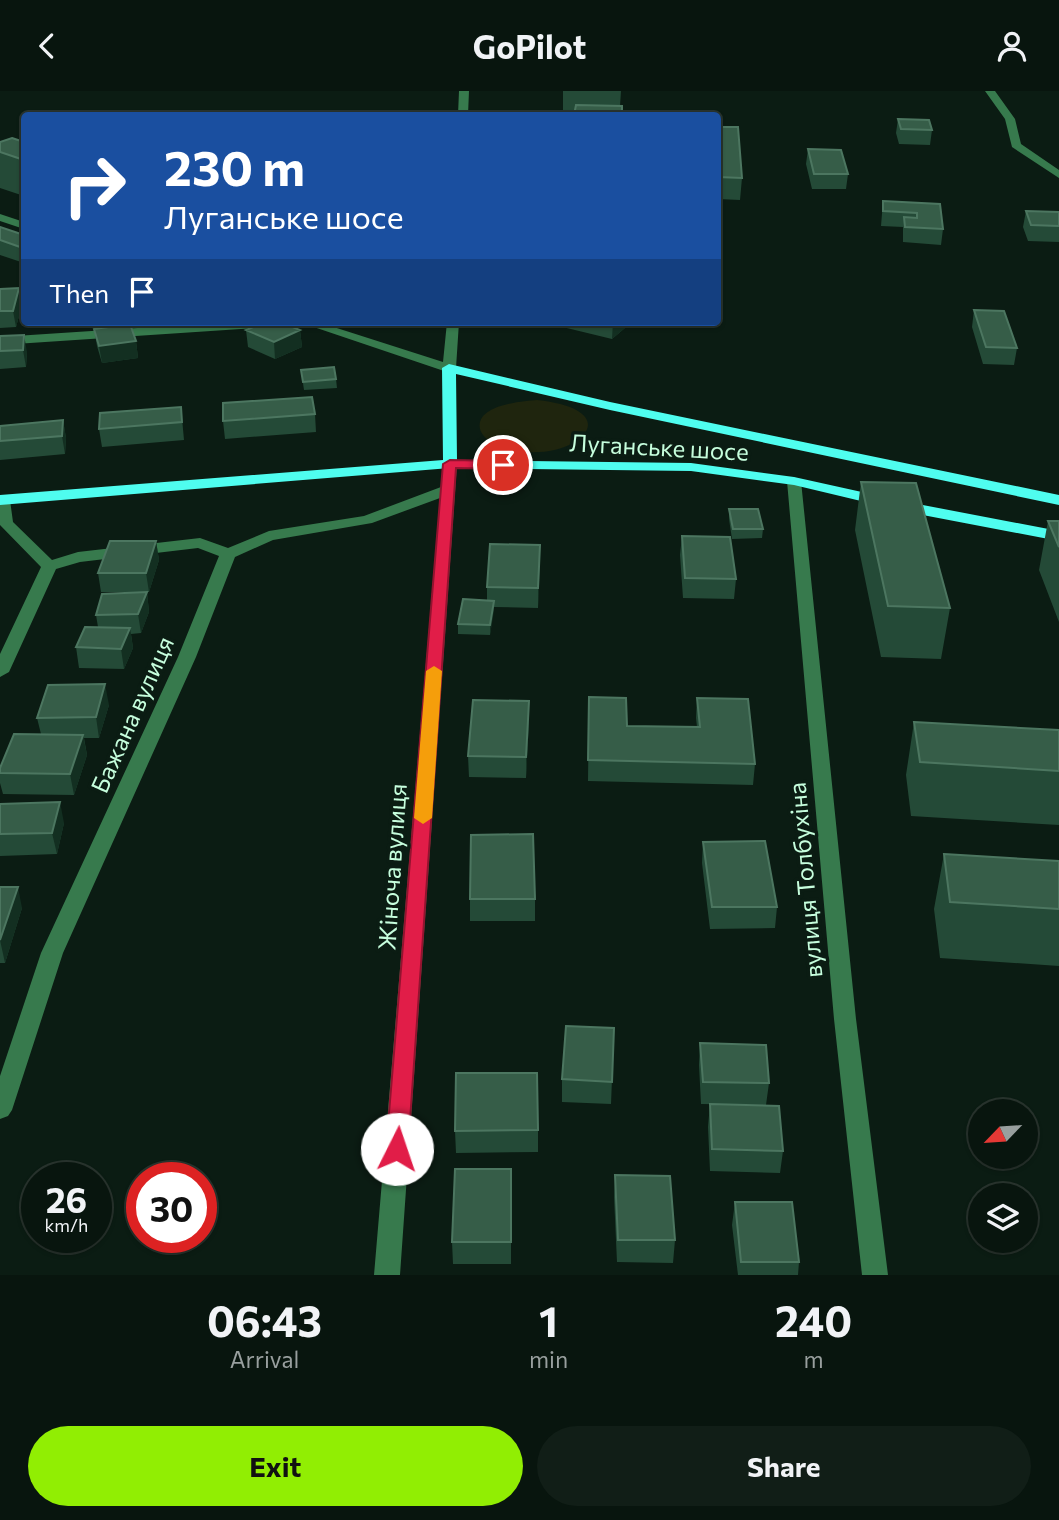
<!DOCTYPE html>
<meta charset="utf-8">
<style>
body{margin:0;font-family:Commissioner,sans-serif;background:#111e17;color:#f1f3f6;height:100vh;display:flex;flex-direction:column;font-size:26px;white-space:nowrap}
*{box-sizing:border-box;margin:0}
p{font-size:23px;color:#989f9e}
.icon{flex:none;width:38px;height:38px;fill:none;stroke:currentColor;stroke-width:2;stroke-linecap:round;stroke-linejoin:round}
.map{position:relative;height:1184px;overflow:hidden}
.side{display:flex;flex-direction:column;background:#08150e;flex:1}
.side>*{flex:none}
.hud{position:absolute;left:21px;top:21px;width:700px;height:214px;border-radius:7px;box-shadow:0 2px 5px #0004,0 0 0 2px #29342e;background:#1a4fa0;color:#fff;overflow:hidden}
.needle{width:46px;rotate:245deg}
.tools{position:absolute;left:968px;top:1008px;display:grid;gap:14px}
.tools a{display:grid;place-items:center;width:70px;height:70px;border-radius:50%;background:#08150e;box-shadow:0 2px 5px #0004,0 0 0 2px #29342e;font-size:35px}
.speed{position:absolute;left:21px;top:1071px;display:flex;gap:14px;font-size:35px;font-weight:700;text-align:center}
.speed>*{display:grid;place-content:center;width:91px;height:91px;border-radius:50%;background:#08150e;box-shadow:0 2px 5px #0004,0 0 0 2px #29342e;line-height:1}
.speed small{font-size:18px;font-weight:400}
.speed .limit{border:10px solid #d22;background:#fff;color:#111}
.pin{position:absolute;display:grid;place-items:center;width:60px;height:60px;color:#fff;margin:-30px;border:4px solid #fff;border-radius:50%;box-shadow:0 2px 7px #0007}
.me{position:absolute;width:77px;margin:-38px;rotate:4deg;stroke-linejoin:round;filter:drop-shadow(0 0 5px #0008)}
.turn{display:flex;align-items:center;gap:24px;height:147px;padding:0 28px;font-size:32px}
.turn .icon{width:91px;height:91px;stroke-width:2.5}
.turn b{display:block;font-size:49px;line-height:60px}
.then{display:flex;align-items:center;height:66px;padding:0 28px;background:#0003;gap:14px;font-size:26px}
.eta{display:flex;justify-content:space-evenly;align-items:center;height:119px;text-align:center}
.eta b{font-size:42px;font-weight:700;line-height:49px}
.button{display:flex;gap:14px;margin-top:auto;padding:14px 28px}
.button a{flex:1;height:80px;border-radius:42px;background:#91ee03;color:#111;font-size:28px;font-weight:700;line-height:80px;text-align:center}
.button a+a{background:#111e17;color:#f1f3f6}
header{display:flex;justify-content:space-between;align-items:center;height:91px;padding:0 28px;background:#08150e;font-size:32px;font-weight:700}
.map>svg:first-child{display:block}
.green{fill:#1f250e}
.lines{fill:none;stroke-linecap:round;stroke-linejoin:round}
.minor{fill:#377a4d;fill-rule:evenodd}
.major{fill:#4ffdef;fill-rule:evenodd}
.wall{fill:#244a37}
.shaded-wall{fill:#132f21}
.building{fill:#365d48;stroke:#4c7660;stroke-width:2}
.route{fill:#e11d48;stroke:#92132f;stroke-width:2}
.slow{fill:#f59e0b}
.labels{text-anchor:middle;stroke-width:7;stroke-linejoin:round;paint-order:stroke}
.street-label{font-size:24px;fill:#c6fedd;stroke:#0b1c13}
</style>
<header><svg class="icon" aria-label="back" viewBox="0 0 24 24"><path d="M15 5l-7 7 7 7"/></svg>GoPilot<svg class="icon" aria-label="person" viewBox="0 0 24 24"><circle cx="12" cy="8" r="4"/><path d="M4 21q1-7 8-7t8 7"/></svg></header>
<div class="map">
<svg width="1059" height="1184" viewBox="0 0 1059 1184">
<rect width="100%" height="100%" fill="#0b1c13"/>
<path class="green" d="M 537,309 C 637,320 570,377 505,357 C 497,354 483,349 480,338 C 475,314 523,310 537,309 Z"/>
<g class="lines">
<path class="minor" d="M 459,0 L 469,0 L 468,24 L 458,24 Z
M 985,0 L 995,0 L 1015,28 L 1021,53 L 1059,79 L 1059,87 L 1012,56 L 1005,28 Z
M 0,123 L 24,131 L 24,138 L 0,130 Z
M 229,231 L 292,231 L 286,235 L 0,254 L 0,246 Z
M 299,231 L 318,231 L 443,271 L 447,231 L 459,231 L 456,277 L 449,281 L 444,280 Z
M 450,369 L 457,373 L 400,1184 L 374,1184 L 440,407 L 372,432 L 273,449 L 235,466 L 196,566 L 63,862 L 12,1019 L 8,1025 L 0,1028 L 0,985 L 41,862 L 178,566 L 219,465 L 198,457 L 80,471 L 56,478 L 9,581 L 0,586 L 0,563 L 41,476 L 0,434 L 0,405 L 10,409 L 13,431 L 52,469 L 78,461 L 200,447 L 228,457 L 269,440 L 364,425 L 441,396 L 443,373 Z
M 794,386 L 801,390 L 856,928 L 888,1184 L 862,1184 L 834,928 L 787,390 Z"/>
<path class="major" d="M 449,273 L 610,311 L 1059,404 L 1059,414 L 610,319 L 456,283 L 457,369 L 691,372 L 794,386 L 907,411 L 1059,440 L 1059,450 L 907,421 L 794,394 L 691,380 L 450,377 L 0,414 L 0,404 L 443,369 L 442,277 Z"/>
</g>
<path class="wall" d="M 563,0 L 621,0 L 620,15 L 622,24 L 563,24 Z
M 898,28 L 932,39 L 930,54 L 899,53 L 896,42 Z
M 718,36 L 742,87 L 740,109 L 718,108 Z
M 0,51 L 24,51 L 24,105 L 0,97 Z
M 808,58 L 848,83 L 846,98 L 812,98 L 806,73 Z
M 883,110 L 940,113 L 943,138 L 941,154 L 903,151 L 903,136 L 881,135 Z
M 1026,120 L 1059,121 L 1059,151 L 1028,150 L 1023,136 Z
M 0,136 L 24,144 L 24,172 L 0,164 Z
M 19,197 L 22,214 L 16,236 L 0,237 L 0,198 Z
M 974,219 L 1017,257 L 1014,274 L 983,273 L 972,236 Z
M 542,231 L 632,231 L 612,248 Z
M 94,238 L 136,250 L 138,267 L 102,272 L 97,255 Z
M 246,239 L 300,239 L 302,256 L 275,268 L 248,256 Z
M 0,245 L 27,261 L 26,276 L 0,278 Z
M 301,279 L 336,288 L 337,297 L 304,299 Z
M 181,316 L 184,349 L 102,356 L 99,338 Z
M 315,323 L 316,341 L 225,348 L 223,330 Z
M 63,329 L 66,347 L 65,363 L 0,369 L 0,335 Z
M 861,391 L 950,517 L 941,568 L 881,566 L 855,439 Z
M 729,418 L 763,438 L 762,447 L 732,448 L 729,428 Z
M 1048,430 L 1059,430 L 1059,531 L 1039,479 Z
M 682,445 L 736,488 L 734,508 L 683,507 L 680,464 Z
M 156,450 L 159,469 L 149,501 L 147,501 L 149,521 L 141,542 L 131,543 L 133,557 L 124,578 L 79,577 L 76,556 L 98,536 L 96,524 L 143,501 L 101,501 L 98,482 Z
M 540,454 L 538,517 L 494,516 L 490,544 L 458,543 L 458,533 L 487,509 L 487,496 Z
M 589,606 L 627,635 L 697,636 L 696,627 L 697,607 L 755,673 L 753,694 L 588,690 Z
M 109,614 L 99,647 L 84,647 L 87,664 L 74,704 L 3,703 L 0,692 L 0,677 L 41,643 L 37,627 Z
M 529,630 L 526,687 L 469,686 L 468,665 Z
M 914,631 L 1059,639 L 1059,734 L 911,725 L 906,684 Z
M 0,713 L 64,732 L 57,763 L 0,765 Z
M 703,751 L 777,816 L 775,837 L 710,838 L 702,772 Z
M 944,763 L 1059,770 L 1059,875 L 940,867 L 934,818 Z
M 0,796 L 22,817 L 5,872 L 0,872 Z
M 470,808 L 535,808 L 535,830 L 470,830 Z
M 614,937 L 611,1013 L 562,1011 L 562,988 Z
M 700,952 L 769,992 L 766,1014 L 701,1013 L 699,974 Z
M 710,1013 L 783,1060 L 780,1082 L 710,1080 L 708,1036 Z
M 538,1039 L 538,1061 L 456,1062 L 455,1040 Z
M 511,1078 L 511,1173 L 453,1173 L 452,1151 Z
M 615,1084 L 675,1149 L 673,1172 L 617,1171 L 614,1106 Z
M 735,1111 L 799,1171 L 798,1184 L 729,1184 L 738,1184 L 732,1134 Z"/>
<path class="shaded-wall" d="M 19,197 L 22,214 L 16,236 L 13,220 Z
M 613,231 L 632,231 L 612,248 Z
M 300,239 L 302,256 L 275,268 L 274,251 Z
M 24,244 L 27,261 L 26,276 L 23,259 Z
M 136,250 L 138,267 L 102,272 L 99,255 Z
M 63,329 L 66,347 L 65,363 L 62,345 Z
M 156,450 L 159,469 L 149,501 L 146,482 Z
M 540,454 L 540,473 L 538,517 L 538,497 Z
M 147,501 L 149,521 L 141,542 L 138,523 Z
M 494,510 L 494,520 L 490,544 L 490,534 Z
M 130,537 L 133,557 L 124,578 L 121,558 Z
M 105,593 L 109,614 L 99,647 L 96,626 Z
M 529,610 L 529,630 L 526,687 L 526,666 Z
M 83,644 L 87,664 L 74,704 L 70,683 Z
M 60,711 L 64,732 L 57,763 L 52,742 Z
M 18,796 L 22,817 L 5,872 L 0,849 Z"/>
<path class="building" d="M 576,14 L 622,15 L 622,24 L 574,24 Z
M 898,28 L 929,29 L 932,39 L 901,38 Z
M 718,36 L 738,36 L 742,87 L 718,86 Z
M 12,47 L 24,51 L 24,69 L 0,61 L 0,51 Z
M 808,58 L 841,59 L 848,83 L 814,83 Z
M 883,110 L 940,113 L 943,138 L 905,136 L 904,126 L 917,127 L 917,122 L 883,120 Z
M 1026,120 L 1059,121 L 1059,135 L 1031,134 Z
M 0,136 L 24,144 L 24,156 L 23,157 L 0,149 Z
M 19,197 L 13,220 L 0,220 L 0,198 Z
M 974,219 L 1004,220 L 1017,257 L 986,256 Z
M 266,231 L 280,231 L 300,239 L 274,251 L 246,239 Z
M 130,233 L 136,250 L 99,255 L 94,238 Z
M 24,244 L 23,259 L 0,260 L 0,245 Z
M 334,276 L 336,288 L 303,291 L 301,279 Z
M 312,306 L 315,323 L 223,330 L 223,312 Z
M 181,316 L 182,331 L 99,338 L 100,322 Z
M 63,329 L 62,345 L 0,350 L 0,335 Z
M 861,391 L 916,392 L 950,517 L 888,515 Z
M 729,418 L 758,418 L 763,438 L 733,438 Z
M 1048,430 L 1059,430 L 1059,456 Z
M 682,445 L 730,446 L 736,488 L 685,487 Z
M 110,450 L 156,450 L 146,482 L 98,482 Z
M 490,453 L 540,454 L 538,497 L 487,496 Z
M 147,501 L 138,523 L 96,524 L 102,503 Z
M 463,508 L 494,510 L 490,534 L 458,533 Z
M 85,536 L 130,537 L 121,558 L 76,556 Z
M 105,593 L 96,626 L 37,627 L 48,594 Z
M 589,606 L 626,607 L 627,635 L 700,636 L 697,607 L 748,608 L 755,673 L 588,669 Z
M 473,609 L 529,610 L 526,666 L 468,665 Z
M 914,631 L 1059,639 L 1059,680 L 920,671 Z
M 14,643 L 83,644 L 70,683 L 0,682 L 0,677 Z
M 60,711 L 52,742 L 0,743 L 0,713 Z
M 533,743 L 535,808 L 470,808 L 471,744 Z
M 765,750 L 777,816 L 712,816 L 703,751 Z
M 944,763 L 1059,770 L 1059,818 L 950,811 Z
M 0,796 L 18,796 L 0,849 Z
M 566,935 L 614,937 L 612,991 L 562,988 Z
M 700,952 L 766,954 L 769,992 L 703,991 Z
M 456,982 L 537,982 L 538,1039 L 455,1040 Z
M 710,1013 L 779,1015 L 783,1060 L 712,1058 Z
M 455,1078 L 511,1078 L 511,1151 L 452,1151 Z
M 615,1084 L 670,1085 L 675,1149 L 618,1149 Z
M 735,1111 L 792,1111 L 799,1171 L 741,1171 Z"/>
<path class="route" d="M 450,369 L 503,370 L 510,374 L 503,378 L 456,377 L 408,1058 L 405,1064 L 397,1066 L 390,1064 L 386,1058 L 443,373 Z"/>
<path class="slow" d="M 434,575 L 442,580 L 432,727 L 423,733 L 414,727 L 426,580 Z"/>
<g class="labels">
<g class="street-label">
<text transform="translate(659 357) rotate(3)" y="8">Луганське шосе</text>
<text transform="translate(133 624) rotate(-66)" y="8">Бажана вулиця</text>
<text transform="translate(393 776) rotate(-86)" y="8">Жіноча вулиця</text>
<text transform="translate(806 789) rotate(-95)" y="8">вулиця Толбухіна</text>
</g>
</g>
</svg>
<div class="tools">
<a><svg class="needle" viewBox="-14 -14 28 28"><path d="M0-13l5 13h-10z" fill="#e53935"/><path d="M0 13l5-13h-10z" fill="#989f9e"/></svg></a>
<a><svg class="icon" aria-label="layers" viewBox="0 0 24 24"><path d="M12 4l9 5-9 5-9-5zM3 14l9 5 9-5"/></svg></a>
</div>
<div class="speed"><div>26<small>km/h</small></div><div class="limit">30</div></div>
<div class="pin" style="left:503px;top:374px;background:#d93025"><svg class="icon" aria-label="arrive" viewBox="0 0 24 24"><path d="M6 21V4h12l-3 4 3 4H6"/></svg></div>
<svg class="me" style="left:397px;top:1058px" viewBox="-20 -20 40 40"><circle r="19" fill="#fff"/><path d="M0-13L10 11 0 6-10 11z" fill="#e11d48"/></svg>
<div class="hud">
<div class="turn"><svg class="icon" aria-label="right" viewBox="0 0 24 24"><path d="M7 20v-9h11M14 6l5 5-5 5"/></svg><div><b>230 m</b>Луганське шосе</div></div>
<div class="then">Then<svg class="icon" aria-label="arrive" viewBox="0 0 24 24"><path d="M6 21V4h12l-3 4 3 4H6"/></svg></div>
</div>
</div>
<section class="side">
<div class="eta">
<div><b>06:43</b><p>Arrival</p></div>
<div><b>1</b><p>min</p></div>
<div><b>240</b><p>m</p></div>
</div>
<div class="button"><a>Exit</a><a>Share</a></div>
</section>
